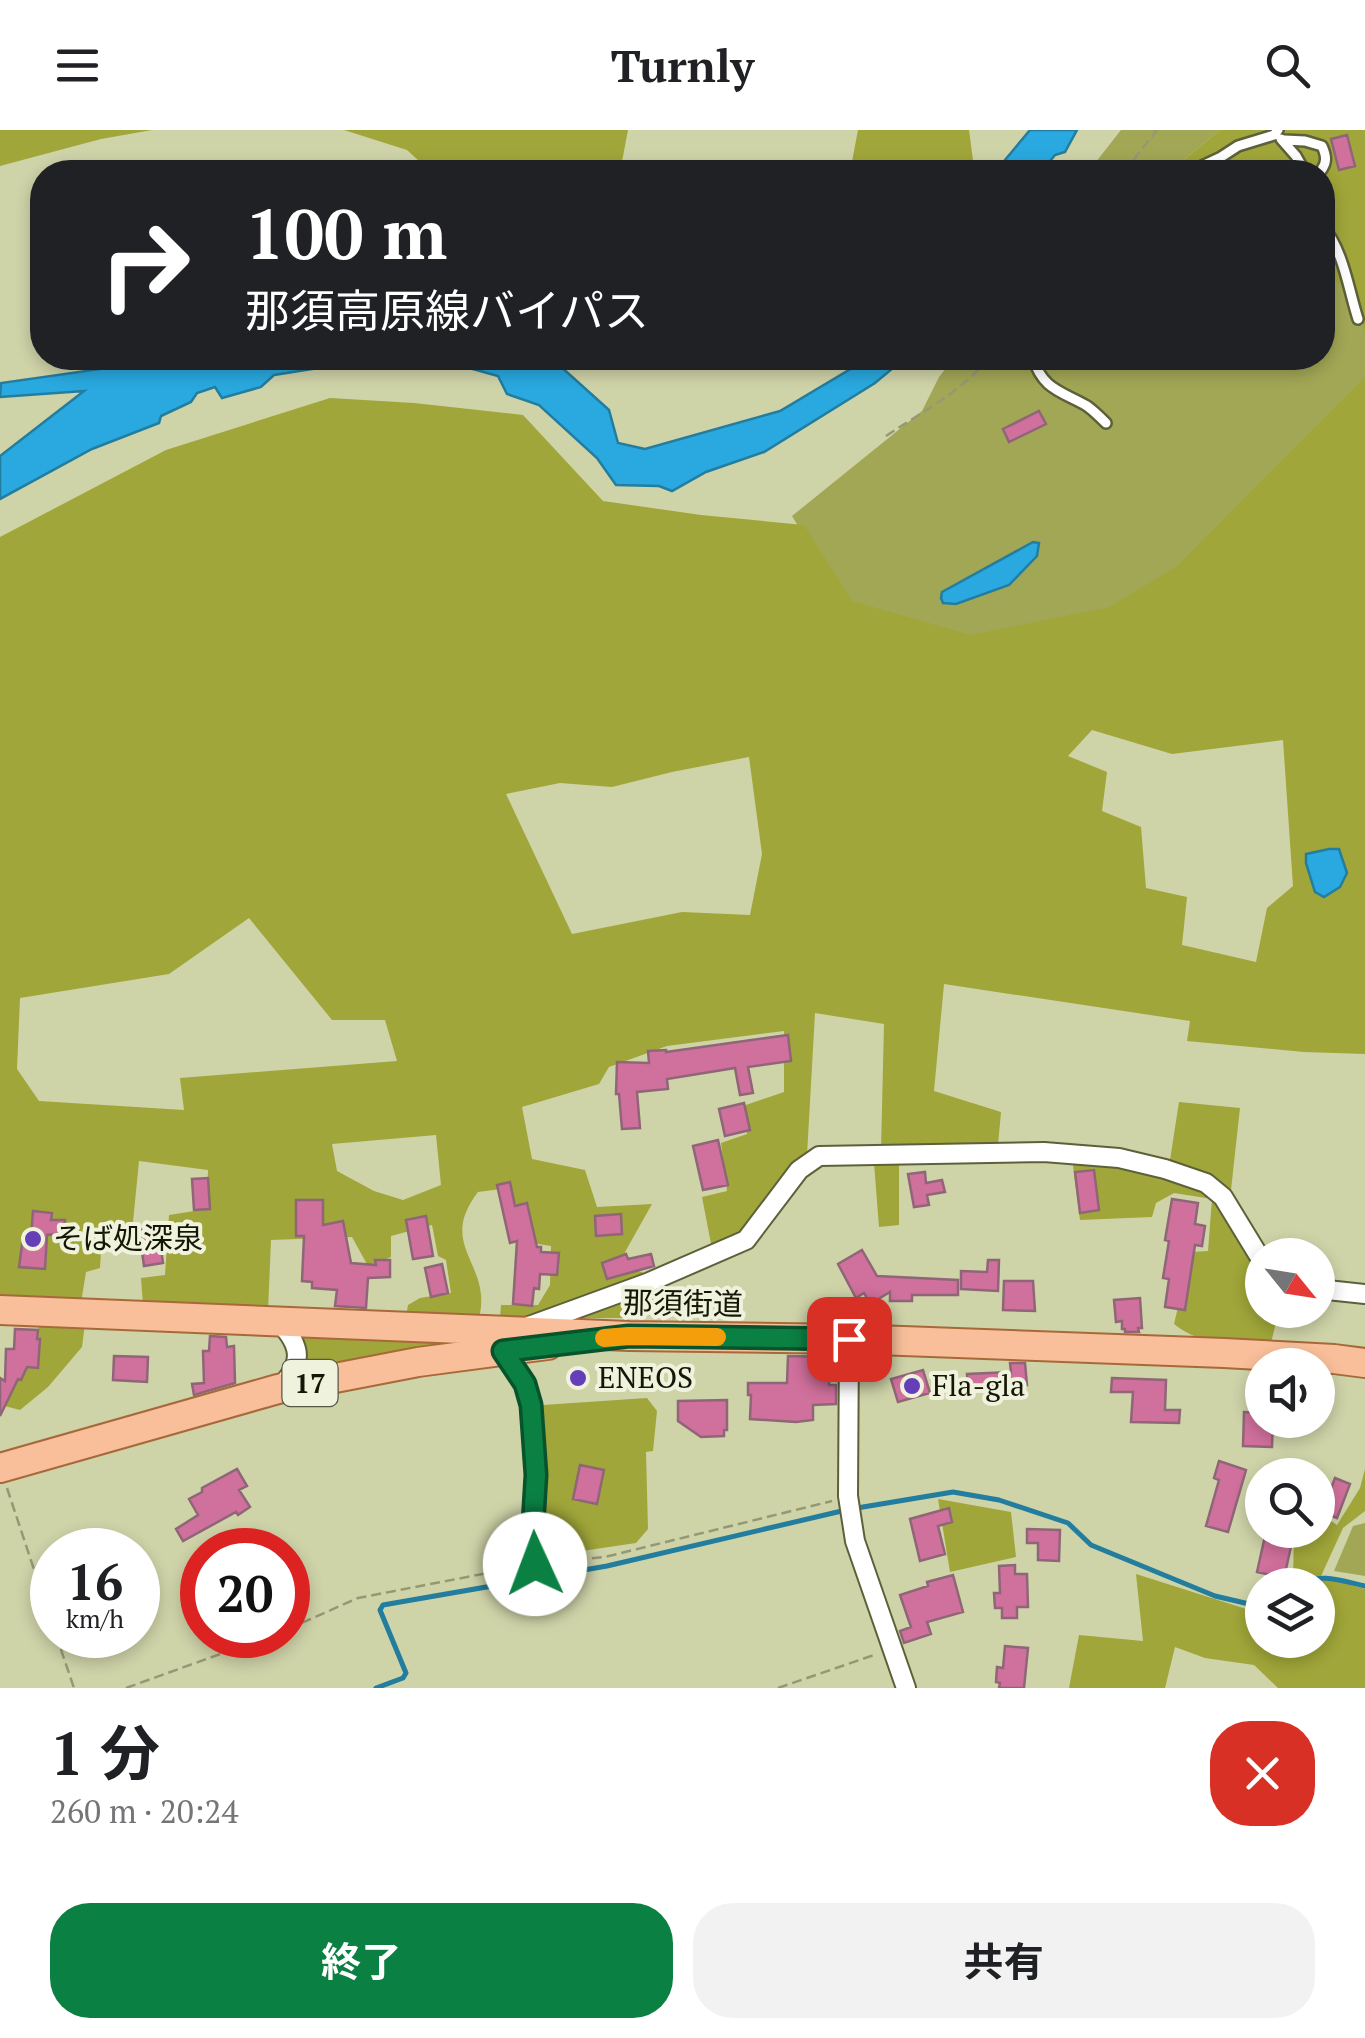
<!DOCTYPE html>
<html lang="ja">
<meta charset="utf-8">
<style>
body{margin:0;font-family:"PT Serif","Noto Sans JP",serif;background:#f2f2f2;color:#202124;height:100vh;display:flex;flex-direction:column;font-size:38px;white-space:nowrap}
*{box-sizing:border-box;margin:0}
p{font-size:32px;color:#757577}
.icon{flex:none;width:55px;height:55px;fill:none;stroke:currentColor;stroke-width:2;stroke-linecap:round;stroke-linejoin:round}
.map{position:relative;height:1558px;overflow:hidden}
.drawer{display:flex;flex-direction:column;background:#fff;flex:1}
.drawer>*{flex:none}
.hud{position:absolute;left:30px;top:30px;width:1305px;height:210px;border-radius:40px;box-shadow:0 5px 15px #0003;background:#202124;color:#fff;overflow:hidden}
.needle{width:65px;rotate:120deg}
.tools{position:absolute;left:1245px;top:1108px;display:grid;gap:20px}
.tools a{display:grid;place-items:center;width:90px;height:90px;border-radius:50%;background:#fff;box-shadow:0 5px 15px #0003;font-size:50px}
.speed{position:absolute;left:30px;top:1398px;display:flex;gap:20px;font-size:50px;font-weight:700;text-align:center}
.speed>*{display:grid;place-content:center;width:130px;height:130px;border-radius:50%;background:#fff;box-shadow:0 5px 15px #0003;line-height:1}
.speed small{font-size:25px;font-weight:400}
.speed .limit{border:15px solid #d22;background:#fff;color:#111}
.pin{position:absolute;display:grid;place-items:center;width:85px;height:85px;color:#fff;margin:-42px;border-radius:20px;box-shadow:0 5px 15px #0006}
.me{position:absolute;width:110px;margin:-55px;rotate:358deg;stroke-linejoin:round;filter:drop-shadow(0 0 8px #0008)}
.turn{display:flex;align-items:center;gap:35px;height:210px;padding:0 50px;font-size:45px}
.turn .icon{width:130px;height:130px;stroke-width:2.5}
.turn b{display:block;font-size:70px;line-height:85px}
.round{display:grid;place-items:center;flex:none;width:105px;height:105px;border-radius:40px;background:#f2f2f2}
.head{display:flex;align-items:center;justify-content:space-between;height:170px;padding:0 50px}
h1{font-size:60px;font-weight:700;line-height:75px}
.action{display:flex;gap:20px;margin-top:auto;padding:20px 50px}
.action a{flex:1;height:115px;border-radius:40px;background:#0b8043;color:#fff;font-size:40px;font-weight:700;line-height:115px;text-align:center}
.action a+a{background:#f2f2f2;color:#202124}
header{display:flex;justify-content:space-between;align-items:center;height:130px;padding:0 50px;background:#fff;font-size:45px;font-weight:700}
.map>svg:first-child{display:block}
.green{fill:#a2a755}
.forest{fill:#a0a639;fill-rule:evenodd}
.water{fill:#29a9df;stroke:#237d9e;stroke-width:2.5}
.lines{fill:none;stroke-linecap:round;stroke-linejoin:round}
.stream{stroke:#237d9e;stroke-width:5}
.building{fill:#d0709c;stroke:#8f6677;stroke-width:2.5}
.service-casing{stroke:#5d6039;stroke-width:14}
.minor-casing{stroke:#5d6039;stroke-width:22}
.primary-casing{stroke:#a7693a;stroke-width:32}
.path{stroke:#959875;stroke-width:2.5;stroke-dasharray:10 5;stroke-linecap:butt}
.service{stroke:#fff;stroke-width:9}
.minor{stroke:#fff;stroke-width:18}
.primary{stroke:#f9bf9a;stroke-width:28}
.route-casing{stroke:#07532c;stroke-width:25}
.route{stroke:#0b8043;stroke-width:18}
.slow{stroke:#f59e0b;stroke-width:18}
.poi-dot{fill:#643fb8;stroke:#eff2dc;stroke-width:4}
.labels{text-anchor:middle;stroke-width:8;stroke-linejoin:round;paint-order:stroke}
.shield{fill:#eff2dc;stroke:#565846;stroke-width:2.5}
.shield-label{font-size:28px;font-weight:bold;fill:#151606}
.poi-label{font-size:30px;fill:#151606;stroke:#eff2dc;text-anchor:start}
.street-label{font-size:30px;fill:#151606;stroke:#eff2dc}
</style>
<header><svg class="icon" aria-label="menu" viewBox="0 0 24 24"><path d="M4 6h16M4 12h16M4 18h16"/></svg>Turnly<svg class="icon" aria-label="search" viewBox="0 0 24 24"><circle cx="10" cy="10" r="6"/><path d="M15 15l6 6"/></svg></header>
<div class="map">
<svg width="1365" height="1558" viewBox="0 0 1365 1558">
<rect width="100%" height="100%" fill="#cfd3a8"/>
<path class="green" d="M 1121,0 L 1220,0 L 1169,42 L 1088,42 Z
M 1323,137 L 1358,161 L 1365,186 L 1365,258 L 1182,442 L 1114,484 L 965,512 L 847,478 L 792,386 L 922,281 L 939,247 L 954,228 L 1322,228 Z
M 1365,1393 L 1365,1446 L 1334,1441 L 1353,1396 Z"/>
<path class="forest" d="M 0,0 L 152,0 L 101,9 L 0,36 Z
M 344,0 L 628,0 L 620,42 L 431,42 L 407,20 Z
M 858,0 L 969,0 L 974,38 L 972,42 L 850,42 Z
M 1220,0 L 1365,0 L 1365,204 L 1356,164 L 1323,144 L 1322,42 L 1169,42 Z
M 1365,247 L 1365,924 L 1304,922 L 1187,911 L 1190,891 L 944,854 L 934,961 L 1001,982 L 998,1015 L 899,1021 L 899,1095 L 879,1097 L 874,1033 L 881,1020 L 884,894 L 815,883 L 807,1025 L 743,1106 L 712,1119 L 702,1067 L 727,1061 L 721,1013 L 747,1004 L 743,976 L 784,962 L 784,901 L 667,916 L 609,937 L 599,954 L 522,977 L 532,1029 L 585,1040 L 597,1077 L 652,1074 L 625,1122 L 630,1138 L 650,1145 L 639,1188 L 500,1188 L 501,1175 L 538,1175 L 550,1155 L 551,1116 L 532,1113 L 509,1058 L 478,1062 C 436,1117 493,1133 479,1188 L 406,1187 L 408,1175 L 420,1168 L 451,1163 L 446,1130 L 438,1126 L 432,1095 L 391,1106 L 391,1127 L 368,1136 L 352,1107 L 271,1110 L 268,1181 L 143,1175 L 141,1148 L 165,1145 L 169,1085 L 207,1079 L 208,1040 L 139,1031 L 133,1092 L 102,1105 L 100,1138 L 86,1142 L 81,1173 L 85,1193 L 82,1217 L 48,1257 L 20,1280 L 1,1275 C 17,1249 37,1220 40,1189 L 0,1172 L 0,407 L 166,320 L 330,268 L 414,273 L 523,285 L 603,371 L 701,385 L 804,395 L 852,471 L 971,505 L 1110,477 L 1177,436 ZM 1092,600 L 1172,624 L 1283,610 L 1293,756 L 1267,778 L 1256,832 L 1182,815 L 1187,767 L 1146,758 L 1141,697 L 1102,681 L 1107,642 L 1068,626 ZM 749,627 L 762,724 L 750,785 L 682,782 L 572,804 L 506,664 L 560,653 L 612,657 L 672,642 ZM 249,788 L 332,890 L 385,890 L 397,931 L 180,948 L 184,980 L 39,971 L 17,939 L 20,868 L 169,844 ZM 436,1005 L 441,1055 L 403,1070 L 374,1061 L 337,1041 L 332,1014 Z
M 1179,972 L 1240,978 L 1231,1060 L 1234,1083 L 1262,1130 L 1262,1180 L 1279,1180 L 1271,1213 C 1236,1214 1203,1217 1174,1194 L 1191,1122 L 1208,1121 L 1212,1069 L 1174,1063 L 1156,1073 L 1152,1087 L 1080,1090 L 1072,1028 L 1168,1043 Z
M 298,1201 L 453,1212 L 450,1216 L 302,1243 Z
M 647,1268 L 657,1281 L 653,1321 L 646,1322 L 648,1399 L 636,1413 L 548,1426 L 539,1420 L 538,1284 L 543,1275 Z
M 1365,1339 L 1365,1381 L 1343,1398 L 1321,1446 L 1365,1459 L 1365,1558 L 1278,1558 L 1254,1535 L 1205,1528 L 1175,1517 L 1165,1558 L 1069,1558 L 1079,1505 L 1143,1511 L 1136,1444 L 1262,1484 L 1262,1510 L 1318,1510 L 1318,1455 L 1289,1455 L 1293,1451 L 1294,1400 L 1318,1400 L 1318,1382 L 1337,1395 L 1360,1358 Z
M 938,1369 L 1011,1382 L 1016,1427 L 950,1442 Z"/>
<path class="water" d="M 1030,0 L 1077,0 L 1065,22 L 1055,25 L 1041,42 L 995,42 Z
M 177,228 L 392,228 L 345,230 L 331,236 L 274,245 L 261,257 L 222,268 L 215,257 L 197,263 L 191,272 L 161,286 L 159,293 L 92,319 L 0,369 L 0,326 L 84,261 L 0,267 L 1,253 Z
M 405,228 L 557,228 L 559,235 L 609,280 L 618,313 L 645,319 L 780,281 L 869,228 L 905,228 L 875,253 L 764,322 L 706,342 L 672,361 L 659,356 L 616,355 L 597,328 L 539,275 L 507,264 L 498,246 L 462,236 Z
M 1033,412 L 1039,413 L 1037,426 L 1009,455 L 956,474 L 943,473 L 941,468 L 942,462 Z
M 1329,719 L 1339,719 L 1347,743 L 1340,757 L 1324,767 L 1315,762 L 1306,733 L 1306,724 Z"/>
<g class="lines">
<path class="stream" d="M 857,1378 L 953,1362 L 999,1370 L 1068,1393 L 1091,1415 L 1215,1466 L 1262,1477
M 1298,1455 C 1320,1442 1342,1451 1365,1456
M 376,1558 L 403,1548 L 406,1543 L 380,1480 L 383,1475 L 607,1436 L 846,1380"/>
</g>
<path class="building" d="M 1347,5 L 1355,36 L 1339,40 L 1331,9 Z
M 1039,281 L 1046,294 L 1009,312 L 1003,299 Z
M 788,905 L 791,931 L 748,937 L 753,963 L 740,965 L 735,938 L 667,949 L 668,959 L 637,962 L 640,998 L 622,999 L 619,964 L 616,964 L 617,932 L 649,933 L 648,921 L 666,920 L 666,922 Z
M 744,973 L 750,1000 L 725,1006 L 719,979 Z
M 718,1010 L 728,1055 L 703,1060 L 693,1016 Z
M 1094,1040 L 1099,1080 L 1080,1083 L 1075,1042 Z
M 925,1042 L 926,1053 L 942,1050 L 945,1062 L 927,1065 L 929,1075 L 914,1077 L 908,1044 Z
M 208,1048 L 210,1079 L 194,1080 L 192,1049 Z
M 510,1052 L 515,1076 L 527,1073 L 537,1117 L 541,1117 L 541,1122 L 559,1123 L 557,1145 L 540,1144 L 539,1159 L 534,1158 L 532,1176 L 513,1174 L 517,1111 L 510,1113 L 497,1055 Z
M 1172,1069 L 1198,1073 L 1195,1094 L 1205,1096 L 1202,1116 L 1195,1115 L 1185,1180 L 1165,1177 L 1169,1149 L 1163,1148 L 1169,1111 L 1165,1110 Z
M 296,1070 L 323,1070 L 323,1095 L 343,1091 L 351,1133 L 376,1135 L 375,1130 L 390,1130 L 390,1147 L 368,1148 L 366,1178 L 335,1176 L 337,1160 L 312,1158 L 312,1152 L 302,1151 L 304,1106 L 296,1106 Z
M 33,1081 L 52,1083 L 51,1090 L 65,1090 L 65,1103 L 47,1105 L 45,1139 L 19,1137 L 23,1108 L 31,1108 Z
M 621,1084 L 622,1104 L 596,1106 L 595,1086 Z
M 426,1086 L 433,1126 L 413,1129 L 406,1090 Z
M 158,1098 L 163,1133 L 144,1136 L 139,1100 Z
M 862,1120 L 877,1146 L 958,1150 L 958,1165 L 912,1165 L 912,1171 L 890,1171 L 890,1162 L 870,1174 L 864,1163 L 856,1168 L 838,1134 Z
M 626,1124 L 628,1129 L 651,1124 L 654,1136 L 607,1149 L 602,1133 Z
M 988,1130 L 999,1130 L 998,1161 L 961,1159 L 961,1141 L 987,1142 Z
M 442,1134 L 448,1163 L 431,1167 L 425,1138 Z
M 1004,1151 L 1033,1151 L 1035,1181 L 1003,1180 Z
M 666,1158 L 675,1158 L 675,1185 L 649,1184 L 650,1165 Z
M 1140,1168 L 1142,1198 L 1138,1198 L 1139,1202 L 1125,1202 L 1125,1199 L 1122,1199 L 1122,1191 L 1116,1192 L 1114,1170 Z
M 15,1199 L 38,1200 L 37,1209 L 40,1209 L 38,1238 L 27,1237 L 21,1250 L 18,1249 L 0,1286 L 0,1248 L 5,1251 L 6,1219 L 14,1219 Z
M 210,1206 L 226,1207 L 227,1217 L 234,1216 L 235,1253 L 194,1265 L 192,1254 L 204,1253 L 203,1221 L 209,1221 Z
M 114,1226 L 148,1227 L 147,1252 L 113,1250 Z
M 788,1226 L 830,1227 L 829,1255 L 836,1255 L 836,1274 L 813,1275 L 813,1290 L 796,1292 L 750,1289 L 751,1265 L 748,1265 L 748,1253 L 787,1253 Z
M 1010,1233 L 1025,1233 L 1027,1255 L 980,1257 L 980,1259 L 968,1260 L 967,1244 L 1011,1242 Z
M 923,1240 L 930,1263 L 898,1272 L 891,1249 Z
M 1112,1248 L 1166,1250 L 1165,1280 L 1180,1280 L 1179,1293 L 1131,1292 L 1133,1262 L 1111,1262 Z
M 727,1270 L 727,1300 L 724,1300 L 724,1306 L 701,1307 L 678,1291 L 678,1271 Z
M 1244,1282 L 1262,1283 L 1262,1290 L 1273,1290 L 1272,1317 L 1243,1316 Z
M 1219,1331 L 1246,1340 L 1228,1402 L 1206,1396 L 1219,1350 L 1214,1348 Z
M 580,1335 L 604,1340 L 597,1374 L 573,1369 Z
M 237,1339 L 247,1356 L 239,1360 L 250,1377 L 238,1385 L 236,1382 L 183,1411 L 176,1399 L 198,1385 L 189,1369 L 202,1362 L 202,1358 Z
M 1335,1348 L 1350,1354 L 1337,1388 L 1322,1382 Z
M 949,1378 L 952,1392 L 938,1396 L 945,1424 L 920,1431 L 910,1389 Z
M 1027,1399 L 1060,1400 L 1059,1431 L 1038,1430 L 1038,1413 L 1027,1413 Z
M 1265,1406 L 1292,1412 L 1284,1448 L 1257,1442 Z
M 1015,1435 L 1015,1444 L 1027,1444 L 1028,1477 L 1017,1477 L 1017,1488 L 1002,1488 L 1002,1478 L 995,1478 L 994,1463 L 1000,1463 L 999,1436 Z
M 953,1445 L 963,1482 L 927,1492 L 931,1504 L 904,1513 L 900,1501 L 911,1497 L 900,1465 L 928,1456 L 927,1452 Z
M 1005,1516 L 1028,1518 L 1024,1558 L 999,1558 L 1000,1553 L 996,1552 L 997,1537 L 1003,1538 Z"/>
<g class="lines">
<g class="service-casing">
<path id="service" d="M 1281,9 L 1296,26 L 1305,42
M 1284,10 L 1305,11 L 1322,16 C 1327,27 1327,33 1320,42
M 1189,42 L 1221,27 L 1238,16 L 1274,5 L 1278,0
M 1322,95 C 1344,121 1348,158 1358,189
M 1033,228 C 1043,260 1061,261 1087,276 C 1094,281 1100,287 1106,293
M 507,1227 L 525,1254 L 531,1275 L 535,1345 L 533,1394 L 535,1433"/>
</g>
<g class="minor-casing">
<path id="minor" d="M 1318,1159 L 1365,1164
M 278,1191 C 302,1216 304,1233 279,1258
M 529,1196 L 647,1153 L 746,1110 L 799,1040 L 819,1026 L 1044,1022 L 1119,1028 L 1165,1039 L 1206,1053 L 1223,1067 L 1262,1131
M 849,1209 L 848,1366 L 855,1411 L 906,1558"/>
</g>
<g class="primary-casing">
<path id="primary" d="M 0,1180 L 629,1206 L 849,1209 L 1224,1223 L 1334,1229 L 1365,1233
M 0,1338 L 278,1259 L 418,1232 L 548,1215"/>
</g>
<path class="path" d="M 1124,42 L 1157,0
M 886,306 C 922,282 961,262 989,228
M 7,1358 L 52,1494
M 547,1432 L 605,1427 L 832,1371
M 288,1499 L 358,1468 L 524,1436
M 56,1505 L 74,1558
M 126,1558 L 273,1505
M 778,1558 L 877,1524"/>
<use href="#service" class="service"/>
<use href="#minor" class="minor"/>
<use href="#primary" class="primary"/>
</g>
<g class="lines">
<g class="route-casing">
<path id="route" d="M 535,1434 L 533,1394 L 536,1345 L 531,1275 L 525,1254 L 503,1221 L 629,1206 L 849,1209"/>
</g>
<use href="#route" class="route"/>
<path class="slow" d="M 604,1208 L 629,1206 L 717,1207"/>
</g>
<g class="poi-dot">
<circle cx="33" cy="1109" r="10"/>
<circle cx="578" cy="1248" r="10"/>
<circle cx="912" cy="1256" r="10"/>
</g>
<g class="labels">
<rect class="shield" x="282.5" y="1230" width="55" height="46" rx="8"/>
<g class="shield-label">
<text x="310" y="1263">17</text>
</g>
<g class="poi-label">
<text x="53" y="1119">そば処深泉</text>
<text x="598" y="1258">ENEOS</text>
<text x="932" y="1266">Fla-gla</text>
</g>
<g class="street-label">
<text transform="translate(683 1174) rotate(1)" y="10">那須街道</text>
</g>
</g>
</svg>
<div class="tools">
<a><svg class="needle" viewBox="-14 -14 28 28"><path d="M0-13l5 13h-10z" fill="#e53935"/><path d="M0 13l5-13h-10z" fill="#757577"/></svg></a>
<a><svg class="icon" aria-label="sound" viewBox="0 0 24 24"><path d="M4 9h4l5-4v14l-5-4H4zM17 9q2 3 0 6"/></svg></a>
<a><svg class="icon" aria-label="search" viewBox="0 0 24 24"><circle cx="10" cy="10" r="6"/><path d="M15 15l6 6"/></svg></a>
<a><svg class="icon" aria-label="layers" viewBox="0 0 24 24"><path d="M12 4l9 5-9 5-9-5zM3 14l9 5 9-5"/></svg></a>
</div>
<div class="speed"><div>16<small>km/h</small></div><div class="limit">20</div></div>
<div class="pin" style="left:849px;top:1209px;background:#d93025"><svg class="icon" aria-label="arrive" viewBox="0 0 24 24"><path d="M6 21V4h12l-3 4 3 4H6"/></svg></div>
<svg class="me" style="left:535px;top:1434px" viewBox="-20 -20 40 40"><circle r="19" fill="#fff"/><path d="M0-13L10 11 0 6-10 11z" fill="#0b8043"/></svg>
<div class="hud">
<div class="turn"><svg class="icon" aria-label="right" viewBox="0 0 24 24"><path d="M7 20v-9h11M14 6l5 5-5 5"/></svg><div><b>100 m</b>那須高原線バイパス</div></div>
</div>
</div>
<section class="drawer">
<div class="head"><div><h1>1 分</h1><p>260 m · 20:24</p></div><a class="round" style="background:#d93025;color:#fff"><svg class="icon" aria-label="close" viewBox="0 0 24 24"><path d="M6 6l12 12M18 6L6 18"/></svg></a></div>
<div class="action"><a>終了</a><a>共有</a></div>
</section>
